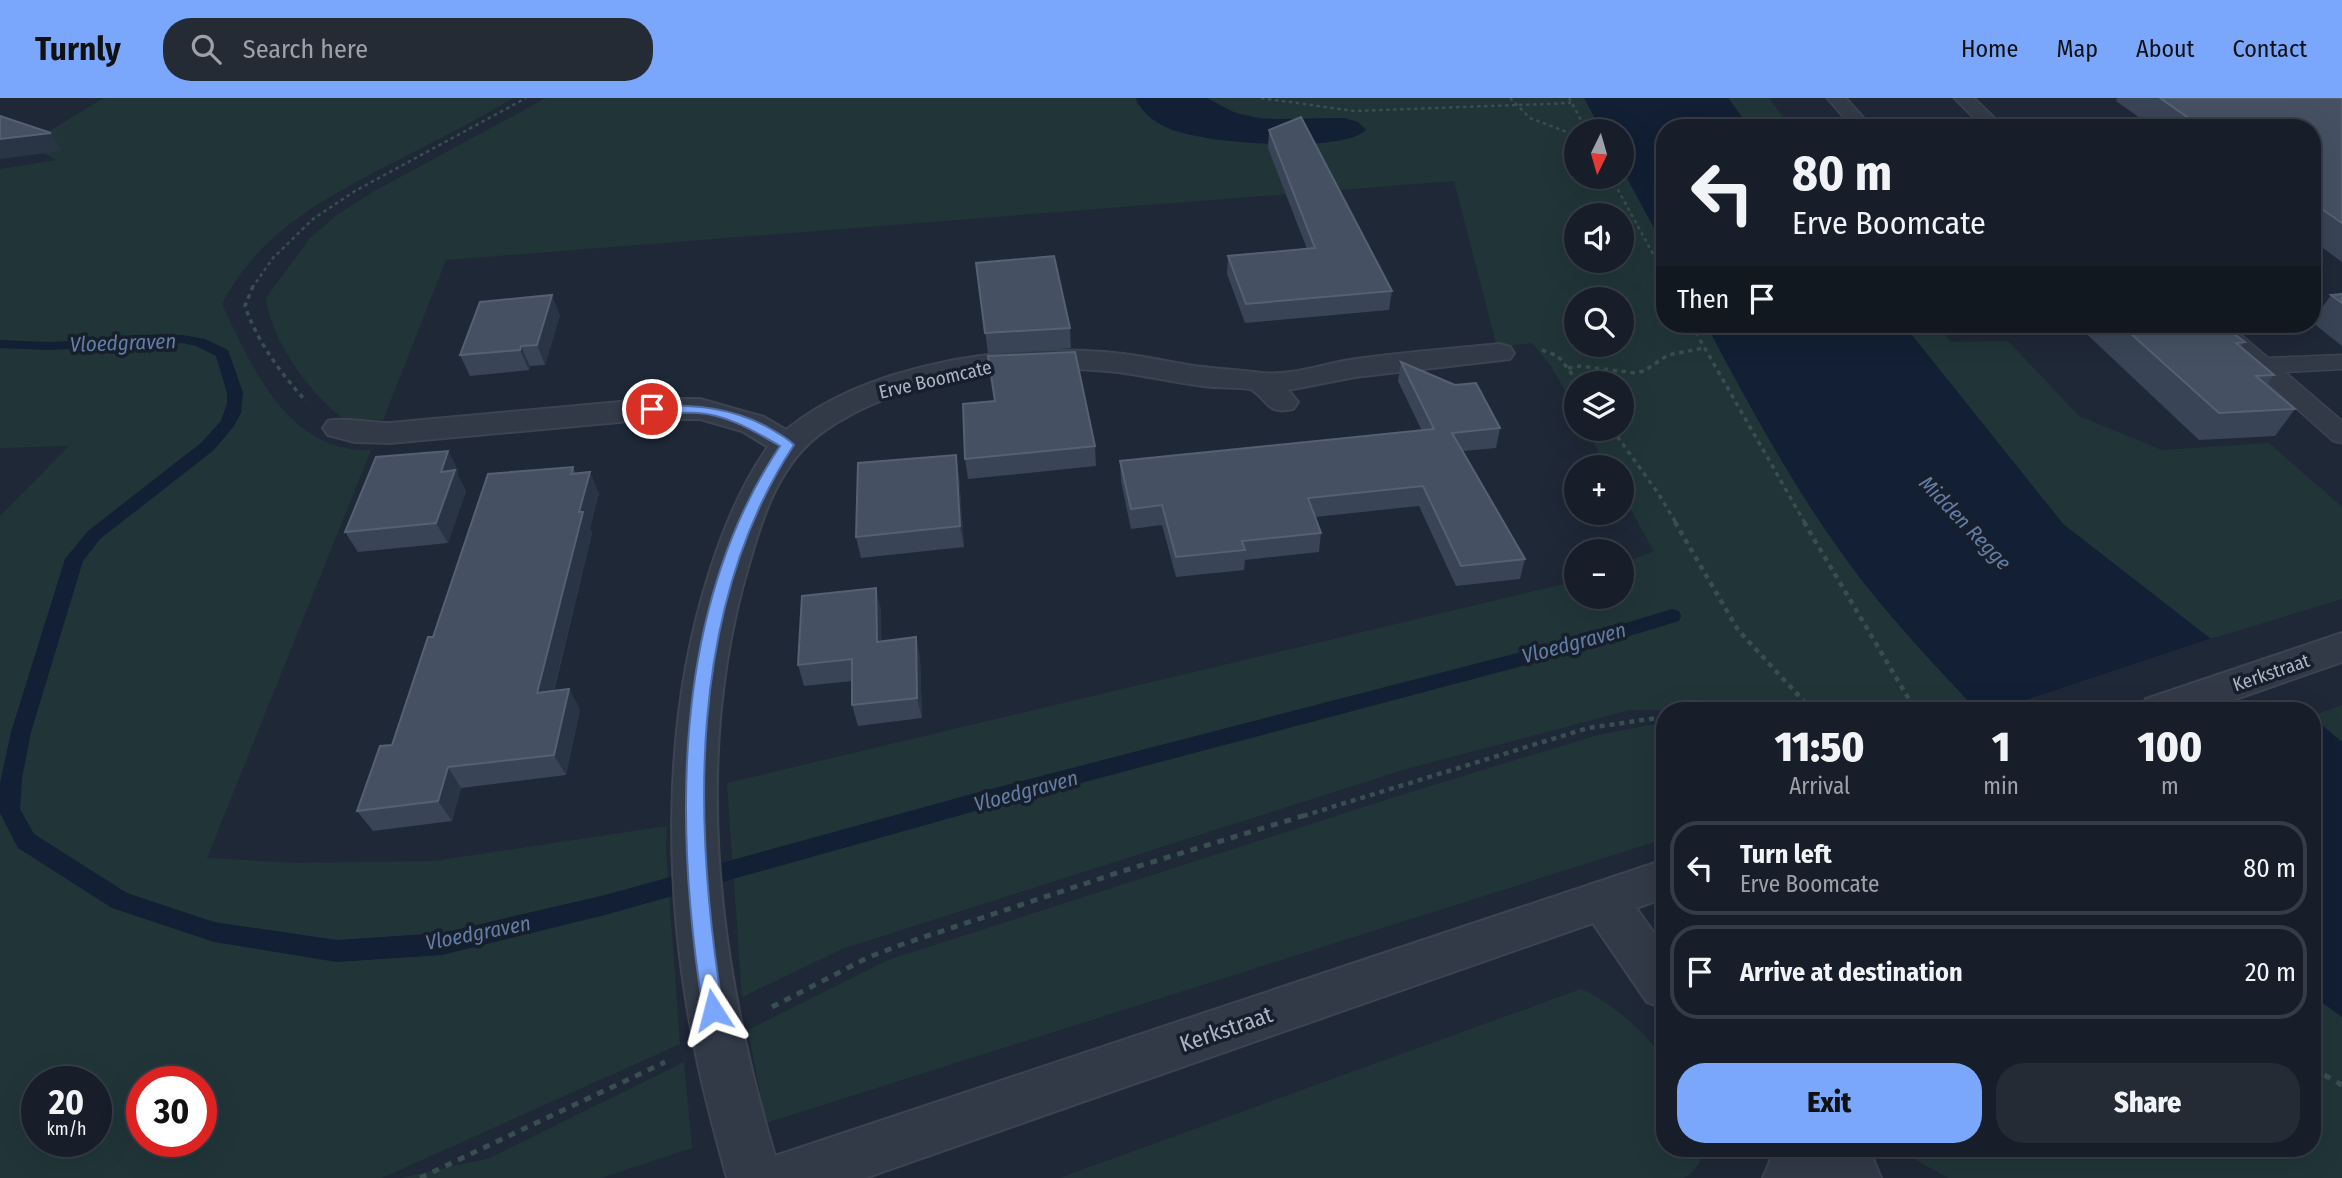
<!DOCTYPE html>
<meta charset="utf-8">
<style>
body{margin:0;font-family:"Fira Sans Condensed",sans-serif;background:#242b35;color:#f1f3f6;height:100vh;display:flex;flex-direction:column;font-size:26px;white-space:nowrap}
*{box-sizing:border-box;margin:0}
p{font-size:23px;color:#9ea2a8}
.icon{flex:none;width:38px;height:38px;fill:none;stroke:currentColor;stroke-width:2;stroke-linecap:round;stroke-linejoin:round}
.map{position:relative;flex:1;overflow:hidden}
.sheet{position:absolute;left:1656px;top:604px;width:665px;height:455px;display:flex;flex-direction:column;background:#171e29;border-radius:28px;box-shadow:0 7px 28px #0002,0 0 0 2px #363c46}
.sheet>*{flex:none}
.guide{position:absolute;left:1656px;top:21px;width:665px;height:214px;border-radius:28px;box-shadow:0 7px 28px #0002,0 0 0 2px #363c46;background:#171e29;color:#f1f3f6;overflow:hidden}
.needle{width:46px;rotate:185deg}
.controls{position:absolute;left:1564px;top:21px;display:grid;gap:14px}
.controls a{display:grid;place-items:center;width:70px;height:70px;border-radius:50%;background:#171e29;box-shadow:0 7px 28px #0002,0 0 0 2px #363c46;font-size:35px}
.speed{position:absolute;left:21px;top:968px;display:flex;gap:14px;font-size:35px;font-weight:700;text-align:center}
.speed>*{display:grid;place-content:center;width:91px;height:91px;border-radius:50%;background:#171e29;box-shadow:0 7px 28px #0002,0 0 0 2px #363c46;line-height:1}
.speed small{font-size:18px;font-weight:400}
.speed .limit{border:10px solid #d22;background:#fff;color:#111}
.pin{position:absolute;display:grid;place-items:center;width:60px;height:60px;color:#fff;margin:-30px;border:4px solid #fff;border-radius:50%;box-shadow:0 2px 7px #0007}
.me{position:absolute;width:77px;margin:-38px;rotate:351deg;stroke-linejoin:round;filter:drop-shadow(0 0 5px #0008)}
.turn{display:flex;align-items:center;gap:24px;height:147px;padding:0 21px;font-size:32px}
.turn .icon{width:91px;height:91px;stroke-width:2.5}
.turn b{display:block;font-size:49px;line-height:60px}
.then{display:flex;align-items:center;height:66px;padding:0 21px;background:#0003;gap:14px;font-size:26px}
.eta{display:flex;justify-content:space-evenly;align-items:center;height:119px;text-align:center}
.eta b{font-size:42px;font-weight:800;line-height:49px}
.cta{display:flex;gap:14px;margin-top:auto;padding:14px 21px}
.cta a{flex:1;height:80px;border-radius:28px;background:#7aa7fc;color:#111;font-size:28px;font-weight:800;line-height:80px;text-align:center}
.cta a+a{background:#242b35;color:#f1f3f6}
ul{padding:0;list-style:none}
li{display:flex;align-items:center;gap:21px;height:94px;margin:0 14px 10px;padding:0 7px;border:4px solid #363c46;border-radius:28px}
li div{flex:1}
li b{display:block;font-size:26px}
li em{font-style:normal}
header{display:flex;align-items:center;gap:42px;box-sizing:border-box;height:98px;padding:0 35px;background:#7aa7fc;color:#111}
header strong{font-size:33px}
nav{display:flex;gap:38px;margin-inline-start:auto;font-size:24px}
.search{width:490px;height:63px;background:#242b35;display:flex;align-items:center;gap:18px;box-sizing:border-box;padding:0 24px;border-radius:28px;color:#9ea2a8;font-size:26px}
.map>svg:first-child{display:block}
.green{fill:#213538;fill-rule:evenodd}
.water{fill:#121f34}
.pier{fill:#1f2837}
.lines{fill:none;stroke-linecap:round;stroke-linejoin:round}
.stream{fill:#121f34;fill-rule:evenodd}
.service-casing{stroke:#3c4351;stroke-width:3}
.minor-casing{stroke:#3c4351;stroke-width:4}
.path-far3{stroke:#394e51;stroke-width:2.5;stroke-dasharray:3.5 3.5;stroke-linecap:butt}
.path-far2{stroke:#394e51;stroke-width:3.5;stroke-dasharray:4.5 4.5;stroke-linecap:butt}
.path-far1{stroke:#394e51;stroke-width:4.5;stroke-dasharray:5 5;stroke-linecap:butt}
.path{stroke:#394e51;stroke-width:5;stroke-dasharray:7 7;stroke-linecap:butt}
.service{fill:#323a48;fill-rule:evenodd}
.minor{fill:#323a48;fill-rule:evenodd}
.wall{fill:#394456}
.shaded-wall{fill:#293445}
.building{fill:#455162;stroke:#556072;stroke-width:2}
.route{fill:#7aa7fc;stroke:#4f6da4;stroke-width:2}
.labels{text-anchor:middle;stroke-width:7;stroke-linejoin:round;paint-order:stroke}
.street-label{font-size:19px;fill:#acb5c5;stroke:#181f2c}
.water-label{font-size:21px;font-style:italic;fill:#637da6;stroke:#181f2c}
.near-street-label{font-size:23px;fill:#acb5c5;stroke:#181f2c}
</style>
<header>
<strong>Turnly</strong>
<div class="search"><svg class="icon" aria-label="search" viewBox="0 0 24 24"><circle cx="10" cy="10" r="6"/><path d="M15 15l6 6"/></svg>Search here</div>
<nav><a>Home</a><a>Map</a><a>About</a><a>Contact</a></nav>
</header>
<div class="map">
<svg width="2342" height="1080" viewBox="0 0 2342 1080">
<rect width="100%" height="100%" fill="#1f2837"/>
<path class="green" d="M 104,0 L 514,0 C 476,22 436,43 396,63 C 327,99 259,133 222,206 C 252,269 288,356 371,352 L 207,760 L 296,765 L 434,763 L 667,728 L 666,753 L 680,946 L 382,1080 L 0,1080 L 0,418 L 69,348 L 0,350 L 0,71 L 57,62 L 26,47 ZM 37,984 L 96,984 L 96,1043 L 37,1043 ZM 142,984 L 201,984 L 201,1043 L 142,1043 Z
M 546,0 L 1136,0 L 1137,6 L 1208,41 L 1248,44 L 1299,46 L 1344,20 C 1297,20 1248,29 1207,0 L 1584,0 L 1602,33 L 1577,33 L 1577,79 L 1622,79 L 1622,71 L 1664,148 L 1664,226 L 1706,226 C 1753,315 1802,405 1864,485 C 1899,529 1938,571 1977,612 L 1630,612 L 1406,671 L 842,851 L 742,899 L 727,685 L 1577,483 L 1577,499 L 1622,499 L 1622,466 L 1654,453 L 1622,396 L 1622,369 L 1607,369 L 1586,331 L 1622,331 L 1622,285 L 1577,285 L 1577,314 L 1551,268 L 1532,245 L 1497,249 L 1454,83 L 446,162 L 383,322 L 343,320 C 310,296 270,241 266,200 L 310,140 L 337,117 L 371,95 ZM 1577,117 L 1622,117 L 1622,163 L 1577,163 ZM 1577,201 L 1622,201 L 1622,247 L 1577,247 Z
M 1728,0 L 1769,0 L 1791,30 L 1750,30 Z
M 1903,226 L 1937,226 L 1951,244 L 2008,243 L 2079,318 L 2162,352 L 2269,345 L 2342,409 L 2342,501 L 2211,541 L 2063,426 Z
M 2342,607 L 2342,644 L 2312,618 Z
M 1664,626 L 1664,741 L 766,1025 L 748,932 L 888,862 L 1398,698 L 1594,638 L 1650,627 Z
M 1581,891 C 1605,900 1658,942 1664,967 C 1668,984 1664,1030 1664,1050 L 1706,1050 C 1701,1063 1696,1074 1684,1080 L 1059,1080 Z
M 2312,897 L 2342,919 L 2342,1080 L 1948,1080 L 1894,1050 L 2312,1050 Z
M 684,964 L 692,1050 L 601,1080 L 400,1080 L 490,1060 Z"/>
<path class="water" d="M 1136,0 L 1207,0 L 1235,15 L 1261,21 L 1344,20 L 1358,24 L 1366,32 C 1340,56 1211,45 1176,33 C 1161,29 1140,15 1136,0 Z
M 1584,0 L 1728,0 L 1750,30 L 1664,30 L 1664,148 L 1622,71 L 1622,33 L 1602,33 Z
M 1706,226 L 1903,226 L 2063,426 L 2302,612 L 1977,612 C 1938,571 1899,529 1864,485 C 1802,405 1753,315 1706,226 Z
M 2312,620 L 2342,644 L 2342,919 L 2312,897 Z"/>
<path class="pier" d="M 2215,539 L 2306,612 L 1995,612 Z"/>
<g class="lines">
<path class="stream" d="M 182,237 L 205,241 L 228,252 L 243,295 L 241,315 L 234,328 L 214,352 L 100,441 L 83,463 L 31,634 L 22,680 L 20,711 L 34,736 L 127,795 L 214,824 L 337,842 L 442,835 L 605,797 L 979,694 L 1583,538 L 1672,511 L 1679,513 L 1681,518 L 1679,523 L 1583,552 L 979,712 L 605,817 L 442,857 L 337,864 L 214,844 L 112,810 L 18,750 L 0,715 L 0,685 L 11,634 L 65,461 L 88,433 L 202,344 L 221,323 L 227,305 L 227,295 L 216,258 L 196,248 L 182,245 L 49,252 L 0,250 L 0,242 L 49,244 Z"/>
<g class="service-casing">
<path id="service" d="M 1827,0 L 1846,0 L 1873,30 L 1853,30 Z
M 1954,0 L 1974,0 L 2005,30 L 1984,30 Z
M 2202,226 L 2228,226 L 2268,260 L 2342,257 L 2342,271 L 2285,274 L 2342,323 L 2342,345 L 2333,343 Z"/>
</g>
<g class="minor-casing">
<path id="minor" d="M 1499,246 L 1510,249 L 1514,255 L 1510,261 L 1355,279 L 1288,292 L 1298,304 L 1293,311 C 1267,317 1269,303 1251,291 C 1235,289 1219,290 1203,288 C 1171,284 1140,276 1108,273 C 1017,265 901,279 824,333 C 780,364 763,416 749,466 C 691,660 718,867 775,1058 L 1664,762 L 1664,800 L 1636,810 L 1664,849 L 1664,910 L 1647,904 L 1593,825 L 865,1080 L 727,1080 C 716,1039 704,998 696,956 C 664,800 660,627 710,473 C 724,429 741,387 768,349 L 742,333 L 700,321 L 652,321 L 390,345 L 355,344 L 328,337 L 323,330 L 328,323 C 344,319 372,325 390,325 L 652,301 L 700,301 L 764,319 L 786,332 C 867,266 1002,247 1104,254 C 1134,256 1164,263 1194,268 C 1216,271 1240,272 1262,275 C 1294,278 1325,265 1356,261 C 1404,254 1452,251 1499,246 Z
M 2342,535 L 2342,564 L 2204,612 L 2140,612 L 2146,601 Z
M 1780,1050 L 1856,1050 L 1873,1061 L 1881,1080 L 1763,1080 L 1771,1061 Z"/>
</g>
<path class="path-far3" d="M 1261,0 L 1354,13 L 1571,5
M 1510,0 L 1530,20 L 1577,38
M 1569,0 L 1587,33
M 1611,79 L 1664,176
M 252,190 L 273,160 L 313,121 L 355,93 L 526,0"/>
<path class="path-far2" d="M 253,188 L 245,208 C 257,243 281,276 306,303
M 1691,226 L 1805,425
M 1542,252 L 1558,258 L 1579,285
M 1568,270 L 1580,268 L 1635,275 L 1644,273 L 1668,257 L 1704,250
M 1612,331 L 1658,395 L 1676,425"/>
<path class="path-far1" d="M 1675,424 L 1738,532 L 1812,612
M 1804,424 L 1910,603 L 1920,612
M 1303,718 L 1588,630 L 1664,619"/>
<path class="path" d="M 772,909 L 869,859 L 903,846 L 1123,773 L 1309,716
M 2312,970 L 2342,987
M 420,1080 L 665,964"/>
<use href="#service" class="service"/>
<use href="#minor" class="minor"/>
</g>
<path class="wall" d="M 2117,0 L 2342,0 L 2342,164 L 2312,142 L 2312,30 L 2154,30 L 2116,3 Z
M 1269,32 L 1392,193 L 1389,212 L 1245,225 L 1227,176 L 1228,158 L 1307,151 L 1268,50 Z
M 976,165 L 1070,230 L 1071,250 L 988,255 Z
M 2342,196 L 2342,248 L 2312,224 L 2331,197 Z
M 560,217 L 545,267 L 530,268 L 529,272 L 470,278 L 460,257 Z
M 2076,226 L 2221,226 L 2245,244 L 2241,249 L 2274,277 L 2267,287 L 2295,311 L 2275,338 L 2199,342 Z
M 1401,264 L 1500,330 L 1496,350 L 1463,353 L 1525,461 L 1520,481 L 1456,488 L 1419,408 L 1315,419 L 1321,435 L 1319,454 L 1245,462 L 1244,472 L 1176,479 L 1162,427 L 1131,431 L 1121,383 L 1120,363 L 1422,333 L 1398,283 Z
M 1095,348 L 1096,368 L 968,381 L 965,361 Z
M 448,353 L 458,373 L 457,376 L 466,393 L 448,445 L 358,454 L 345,434 Z
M 573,369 L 576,376 L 599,395 L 590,430 L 592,435 L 554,593 L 569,591 L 580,612 L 566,677 L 461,690 L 452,723 L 373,733 L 357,713 L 392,647 L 433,539 Z
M 959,377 L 964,449 L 861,460 L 856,439 Z
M 881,511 L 881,543 L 916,539 L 920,560 L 922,620 L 858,628 L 852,607 L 852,583 L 804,588 L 798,567 Z"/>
<path class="shaded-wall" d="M 51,35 L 62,53 L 0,61 L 0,41 Z
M 552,197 L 560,217 L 545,267 L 537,247 Z
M 521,248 L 530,268 L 529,272 L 520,252 Z
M 448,353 L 458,373 L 457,376 L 466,393 L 448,445 L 436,425 L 441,374 Z
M 956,357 L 959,377 L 964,449 L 960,428 Z
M 590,374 L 599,395 L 590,430 L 592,435 L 548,615 L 537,595 L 579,414 Z
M 876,490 L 881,511 L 882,564 L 877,544 Z
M 916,539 L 920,560 L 922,620 L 917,600 Z
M 569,591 L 580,612 L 566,677 L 554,657 Z
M 448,669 L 461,690 L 452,723 L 438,703 Z"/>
<path class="building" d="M 2160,0 L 2342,0 L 2342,125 L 2312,104 L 2312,30 L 2203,30 Z
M 0,18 L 51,35 L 0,41 Z
M 1301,19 L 1392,193 L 1246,206 L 1228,158 L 1315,150 L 1269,32 Z
M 1054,158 L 1070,230 L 985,235 L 976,165 Z
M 2342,196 L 2342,205 L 2331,197 Z
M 552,197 L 537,247 L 521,248 L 520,252 L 460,257 L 480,204 Z
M 2120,226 L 2221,226 L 2245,244 L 2236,245 L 2274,277 L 2256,278 L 2295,311 L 2219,315 Z
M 1075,254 L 1095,348 L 965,361 L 963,306 L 995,303 L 988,258 Z
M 1401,264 L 1455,287 L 1476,285 L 1500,330 L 1452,335 L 1525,461 L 1461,468 L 1423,388 L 1308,400 L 1321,435 L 1242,443 L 1245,452 L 1176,459 L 1162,407 L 1131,411 L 1120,363 L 1434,331 Z
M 448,353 L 441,374 L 455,372 L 436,425 L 345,434 L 376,359 Z
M 956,357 L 960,428 L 856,439 L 858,365 Z
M 573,369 L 571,376 L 590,374 L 579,414 L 583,414 L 537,595 L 569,591 L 554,657 L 448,669 L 438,703 L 357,713 L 380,648 L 392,647 L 428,539 L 433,539 L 488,376 Z
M 876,490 L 877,544 L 916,539 L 917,600 L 852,607 L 852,561 L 798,567 L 802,498 Z"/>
<path class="route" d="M 652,307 C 695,307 733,309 771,331 C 779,336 788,340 794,347 C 687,510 693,726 723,912 L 720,918 L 713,921 L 706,918 L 703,912 C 674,727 672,509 780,348 C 754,333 728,317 698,315 C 681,314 664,317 648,314 L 648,308 Z"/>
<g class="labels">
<g class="street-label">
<text transform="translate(935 281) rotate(-13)" y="7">Erve Boomcate</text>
<text transform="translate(2271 574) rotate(-19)" y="7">Kerkstraat</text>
</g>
<g class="water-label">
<text transform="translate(123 245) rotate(-2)" y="7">Vloedgraven</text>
<text transform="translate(1965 425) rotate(46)" y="7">Midden Regge</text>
<text transform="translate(1574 545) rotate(-15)" y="7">Vloedgraven</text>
<text transform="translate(1026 693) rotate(-15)" y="7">Vloedgraven</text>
<text transform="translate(478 835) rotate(-11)" y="7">Vloedgraven</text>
</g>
<g class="near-street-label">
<text transform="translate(1226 931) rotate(-19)" y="8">Kerkstraat</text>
</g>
</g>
</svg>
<div class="controls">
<a><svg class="needle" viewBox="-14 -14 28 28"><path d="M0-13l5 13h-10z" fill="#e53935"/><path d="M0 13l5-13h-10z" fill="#9ea2a8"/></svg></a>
<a><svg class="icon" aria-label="sound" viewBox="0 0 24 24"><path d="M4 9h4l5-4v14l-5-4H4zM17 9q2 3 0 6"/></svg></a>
<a><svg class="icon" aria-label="search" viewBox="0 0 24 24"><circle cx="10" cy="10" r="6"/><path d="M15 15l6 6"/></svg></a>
<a><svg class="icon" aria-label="layers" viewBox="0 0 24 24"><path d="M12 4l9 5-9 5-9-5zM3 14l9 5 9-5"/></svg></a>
<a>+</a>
<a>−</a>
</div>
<div class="speed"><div>20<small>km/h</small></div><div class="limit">30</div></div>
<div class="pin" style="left:652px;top:311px;background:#d93025"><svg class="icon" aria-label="arrive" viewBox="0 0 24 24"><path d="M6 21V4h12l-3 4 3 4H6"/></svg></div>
<svg class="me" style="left:713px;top:912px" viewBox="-20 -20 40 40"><path d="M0-17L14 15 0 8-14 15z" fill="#7aa7fc" stroke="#fff" stroke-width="4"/></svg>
<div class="guide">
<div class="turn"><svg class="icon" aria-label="left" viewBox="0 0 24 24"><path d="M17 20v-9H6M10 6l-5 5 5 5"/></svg><div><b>80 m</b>Erve Boomcate</div></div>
<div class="then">Then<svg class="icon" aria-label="arrive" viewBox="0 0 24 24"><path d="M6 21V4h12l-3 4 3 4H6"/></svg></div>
</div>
<section class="sheet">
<div class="eta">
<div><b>11:50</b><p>Arrival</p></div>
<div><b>1</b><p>min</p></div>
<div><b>100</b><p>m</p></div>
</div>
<ul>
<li><svg class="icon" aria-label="left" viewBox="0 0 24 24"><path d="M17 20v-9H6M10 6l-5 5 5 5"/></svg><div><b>Turn left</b><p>Erve Boomcate</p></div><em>80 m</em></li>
<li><svg class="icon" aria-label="arrive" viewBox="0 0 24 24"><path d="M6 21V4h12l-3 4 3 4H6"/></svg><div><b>Arrive at destination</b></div><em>20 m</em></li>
</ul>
<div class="cta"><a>Exit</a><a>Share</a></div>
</section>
</div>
